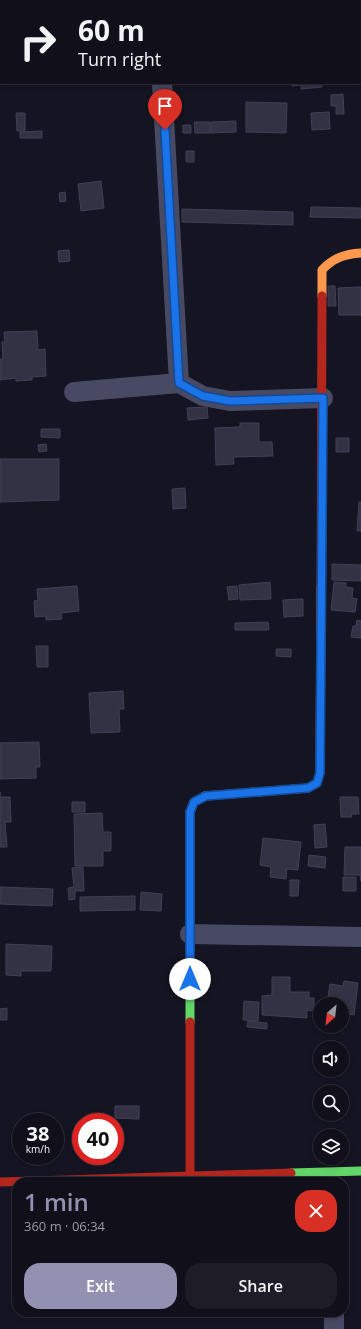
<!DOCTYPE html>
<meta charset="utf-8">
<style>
body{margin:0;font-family:"Open Sans",sans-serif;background:#1e1d27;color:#f1f3f6;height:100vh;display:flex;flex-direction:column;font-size:15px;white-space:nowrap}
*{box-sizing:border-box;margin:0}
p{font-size:13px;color:#9c9ca2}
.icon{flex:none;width:22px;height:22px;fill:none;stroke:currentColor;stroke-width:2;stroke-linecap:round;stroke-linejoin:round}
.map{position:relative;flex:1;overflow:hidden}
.side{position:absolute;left:12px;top:1177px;width:337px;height:140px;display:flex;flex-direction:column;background:#100f1a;border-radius:16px;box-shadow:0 2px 6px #0003,0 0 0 1px #302f39}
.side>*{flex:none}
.top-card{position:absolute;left:0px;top:0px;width:361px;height:84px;box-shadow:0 2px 6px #0003,0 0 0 1px #302f39;background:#100f1a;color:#f1f3f6;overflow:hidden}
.needle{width:26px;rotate:208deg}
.fabs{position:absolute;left:313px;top:997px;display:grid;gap:8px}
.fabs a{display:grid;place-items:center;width:36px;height:36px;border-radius:50%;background:#100f1a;box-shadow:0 2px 6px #0003,0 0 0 1px #302f39;font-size:20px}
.speed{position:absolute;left:12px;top:1113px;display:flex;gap:8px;font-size:20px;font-weight:700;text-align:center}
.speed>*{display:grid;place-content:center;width:52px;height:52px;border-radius:50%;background:#100f1a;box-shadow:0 2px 6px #0003,0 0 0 1px #302f39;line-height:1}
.speed small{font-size:10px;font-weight:400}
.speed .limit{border:6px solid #d22;background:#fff;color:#111}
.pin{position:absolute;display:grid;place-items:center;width:34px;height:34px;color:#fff;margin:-41px -17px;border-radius:50% 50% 50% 0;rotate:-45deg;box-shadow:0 0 4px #0007}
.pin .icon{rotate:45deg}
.me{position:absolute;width:44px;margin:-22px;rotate:0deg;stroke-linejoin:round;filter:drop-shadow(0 0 3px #0008)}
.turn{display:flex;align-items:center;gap:14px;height:84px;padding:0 12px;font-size:18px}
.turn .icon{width:52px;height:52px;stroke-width:2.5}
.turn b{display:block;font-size:28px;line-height:34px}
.round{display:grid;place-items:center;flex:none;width:42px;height:42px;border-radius:16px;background:#1e1d27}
.head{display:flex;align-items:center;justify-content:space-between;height:68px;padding:0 12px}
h1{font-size:24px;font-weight:600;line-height:30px;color:#9391b2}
.button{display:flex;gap:8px;margin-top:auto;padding:8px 12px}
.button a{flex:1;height:46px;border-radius:16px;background:#9391b2;color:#fff;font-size:16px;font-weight:600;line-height:46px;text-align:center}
.button a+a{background:#1e1d27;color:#f1f3f6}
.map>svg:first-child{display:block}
.building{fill:#333244;stroke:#413f56}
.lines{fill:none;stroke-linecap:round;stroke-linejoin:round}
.street{stroke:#484963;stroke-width:20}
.fast{stroke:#63d668;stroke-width:9}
.slow{stroke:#ff974d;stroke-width:9}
.jam{stroke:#b3261e;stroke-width:9}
.route-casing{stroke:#114b97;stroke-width:10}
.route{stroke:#1a73e8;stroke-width:7}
</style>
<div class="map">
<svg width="361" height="1329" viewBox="0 0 361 1329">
<rect width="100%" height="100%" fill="#151422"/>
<path class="building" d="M 179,0 L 200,0 L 200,1 L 179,1 Z
M 292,83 L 327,83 L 322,83 L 322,87 L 301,89 L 301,85 L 292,86 Z
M 343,94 L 344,114 L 336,114 L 336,106 L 331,106 L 331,95 Z
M 246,102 L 287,103 L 286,133 L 246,132 Z
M 329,112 L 330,129 L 312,130 L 311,113 Z
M 16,113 L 25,113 L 25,131 L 17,131 Z
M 236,121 L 236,132 L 211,133 L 211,122 Z
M 194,122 L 210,122 L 210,133 L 195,133 Z
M 183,125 L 191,125 L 191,133 L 183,133 Z
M 42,131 L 42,138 L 20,138 L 20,132 Z
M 186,151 L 194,151 L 194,162 L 186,162 Z
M 101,181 L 104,208 L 81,211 L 78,184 Z
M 65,192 L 66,201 L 60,202 L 59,193 Z
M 311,207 L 361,208 L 361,218 L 310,217 Z
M 182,209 L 293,212 L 293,225 L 182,222 Z
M 69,250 L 70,261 L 59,262 L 58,251 Z
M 328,286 L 335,286 L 336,306 L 328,306 Z
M 361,287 L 361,315 L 339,315 L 338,288 Z
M 37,331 L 38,350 L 45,349 L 46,376 L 32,377 L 32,380 L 16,381 L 16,378 L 0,380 L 0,359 L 3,359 L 2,342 L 5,342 L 4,332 Z
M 207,407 L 208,418 L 188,420 L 187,408 Z
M 240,423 L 259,423 L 259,442 L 272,442 L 273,456 L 233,457 L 234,464 L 216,465 L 215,428 L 240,427 Z
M 41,429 L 60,429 L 60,438 L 41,437 Z
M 336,438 L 349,438 L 349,452 L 336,452 Z
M 46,444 L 47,451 L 39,452 L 38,445 Z
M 0,459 L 59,459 L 59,500 L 0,502 Z
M 185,488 L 186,508 L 173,509 L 172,489 Z
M 359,502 L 361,502 L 361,531 L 357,531 Z
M 332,564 L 361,565 L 361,581 L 332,580 Z
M 270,582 L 271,599 L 240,600 L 239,585 Z
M 334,582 L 346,583 L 346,587 L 353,588 L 352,598 L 357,599 L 355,612 L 331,610 Z
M 77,586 L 79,611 L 61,613 L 62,619 L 46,620 L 46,616 L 35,617 L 34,601 L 38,600 L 37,589 Z
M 237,586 L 238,599 L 229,600 L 227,587 Z
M 303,599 L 303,616 L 284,617 L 283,600 Z
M 357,620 L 361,621 L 361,638 L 351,637 L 353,626 L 356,626 Z
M 268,622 L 269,630 L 235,630 L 235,623 Z
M 36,646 L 48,646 L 48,667 L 37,667 Z
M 276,649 L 291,649 L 291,657 L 276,656 Z
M 123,691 L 124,709 L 119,709 L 120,732 L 91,733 L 89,693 Z
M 39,742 L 40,767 L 36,767 L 36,778 L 0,779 L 0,743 Z
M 0,792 L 0,797 L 10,797 L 11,822 L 5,822 L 7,847 L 0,847 Z
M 340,797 L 358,797 L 359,814 L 351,814 L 352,817 L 341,817 Z
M 72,802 L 85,802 L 85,812 L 72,812 Z
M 102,813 L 103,832 L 111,832 L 111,851 L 103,851 L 103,866 L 75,866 L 74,814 Z
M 325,824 L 327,847 L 315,848 L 314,825 Z
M 263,838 L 301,842 L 298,870 L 287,869 L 286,879 L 270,877 L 271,867 L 260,865 Z
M 345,847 L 361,847 L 361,881 L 360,875 L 344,875 Z
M 309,855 L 326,857 L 325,868 L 308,866 Z
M 83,867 L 84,891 L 75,891 L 75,899 L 69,900 L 68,888 L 74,887 L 72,868 Z
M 343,877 L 356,877 L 356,891 L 343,891 Z
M 290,880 L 299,880 L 298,896 L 290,896 Z
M 0,887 L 53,889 L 52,906 L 0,904 Z
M 141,892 L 162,894 L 161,911 L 140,910 Z
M 135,896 L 135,910 L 80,911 L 80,897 Z
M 6,944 L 52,946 L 51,971 L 21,971 L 21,976 L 6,975 Z
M 272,977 L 290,977 L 290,992 L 309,992 L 309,998 L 314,998 L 314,1011 L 307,1010 L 307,1018 L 262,1015 L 262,996 L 272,995 Z
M 344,981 L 358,983 L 354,1015 L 342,1013 L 342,1004 L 327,1004 L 330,984 L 343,986 Z
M 244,1001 L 259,1002 L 258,1021 L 243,1020 Z
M 7,1008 L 7,1020 L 0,1020 L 0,1009 Z
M 248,1021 L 267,1023 L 267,1029 L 247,1027 Z
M 115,1106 L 139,1106 L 139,1119 L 115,1118 Z
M 43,1312 L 60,1312 L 60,1317 L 43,1317 Z"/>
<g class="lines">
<path class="street" d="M 340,0 L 340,1
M 360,29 L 361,29
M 0,31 L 1,31
M 162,83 L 179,383
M 74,392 L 179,383 L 203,396 L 230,401 L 323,398
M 190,934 L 361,937
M 334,1329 L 334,1312"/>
<path class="fast" d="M 190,1022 L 190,812 L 194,802 L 205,796
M 291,1173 L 361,1171"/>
<path class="slow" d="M 322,296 L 322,270 C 333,258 345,254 361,253
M 205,796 L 308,788 L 317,783 L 320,773 L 321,587"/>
<path class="jam" d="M 321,587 L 322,296
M 190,1022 L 190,1177
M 0,1182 L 291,1173"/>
</g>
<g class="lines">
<g class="route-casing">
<path id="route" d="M 165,130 L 179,383 L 203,396 L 230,401 L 323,398 L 320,773 L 317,783 L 308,788 L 206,796 L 194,802 L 190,812 L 190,979"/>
</g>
<use href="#route" class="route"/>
</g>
</svg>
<div class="fabs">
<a><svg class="needle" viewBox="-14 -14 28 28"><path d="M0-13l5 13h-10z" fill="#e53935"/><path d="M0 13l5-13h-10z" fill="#9c9ca2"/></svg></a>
<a><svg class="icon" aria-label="sound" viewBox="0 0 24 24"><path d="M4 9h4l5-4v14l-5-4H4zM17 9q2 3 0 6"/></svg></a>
<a><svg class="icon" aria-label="search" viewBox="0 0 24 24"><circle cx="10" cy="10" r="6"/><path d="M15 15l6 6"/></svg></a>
<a><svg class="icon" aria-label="layers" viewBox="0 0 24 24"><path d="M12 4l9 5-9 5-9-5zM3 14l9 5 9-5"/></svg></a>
</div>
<div class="speed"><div>38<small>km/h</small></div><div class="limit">40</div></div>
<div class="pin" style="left:165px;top:130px;background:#d93025"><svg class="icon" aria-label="arrive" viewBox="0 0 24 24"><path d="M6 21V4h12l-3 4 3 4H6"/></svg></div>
<svg class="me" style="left:190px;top:979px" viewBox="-20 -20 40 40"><circle r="19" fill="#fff"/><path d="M0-13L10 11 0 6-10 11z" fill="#1a73e8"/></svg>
<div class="top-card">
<div class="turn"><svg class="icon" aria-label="right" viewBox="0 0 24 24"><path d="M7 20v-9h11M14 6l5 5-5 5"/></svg><div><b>60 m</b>Turn right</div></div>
</div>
<section class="side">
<div class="head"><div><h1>1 min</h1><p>360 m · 06:34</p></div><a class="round" style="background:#d93025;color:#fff"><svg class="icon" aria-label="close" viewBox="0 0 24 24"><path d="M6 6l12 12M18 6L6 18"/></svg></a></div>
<div class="button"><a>Exit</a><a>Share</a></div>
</section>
</div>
